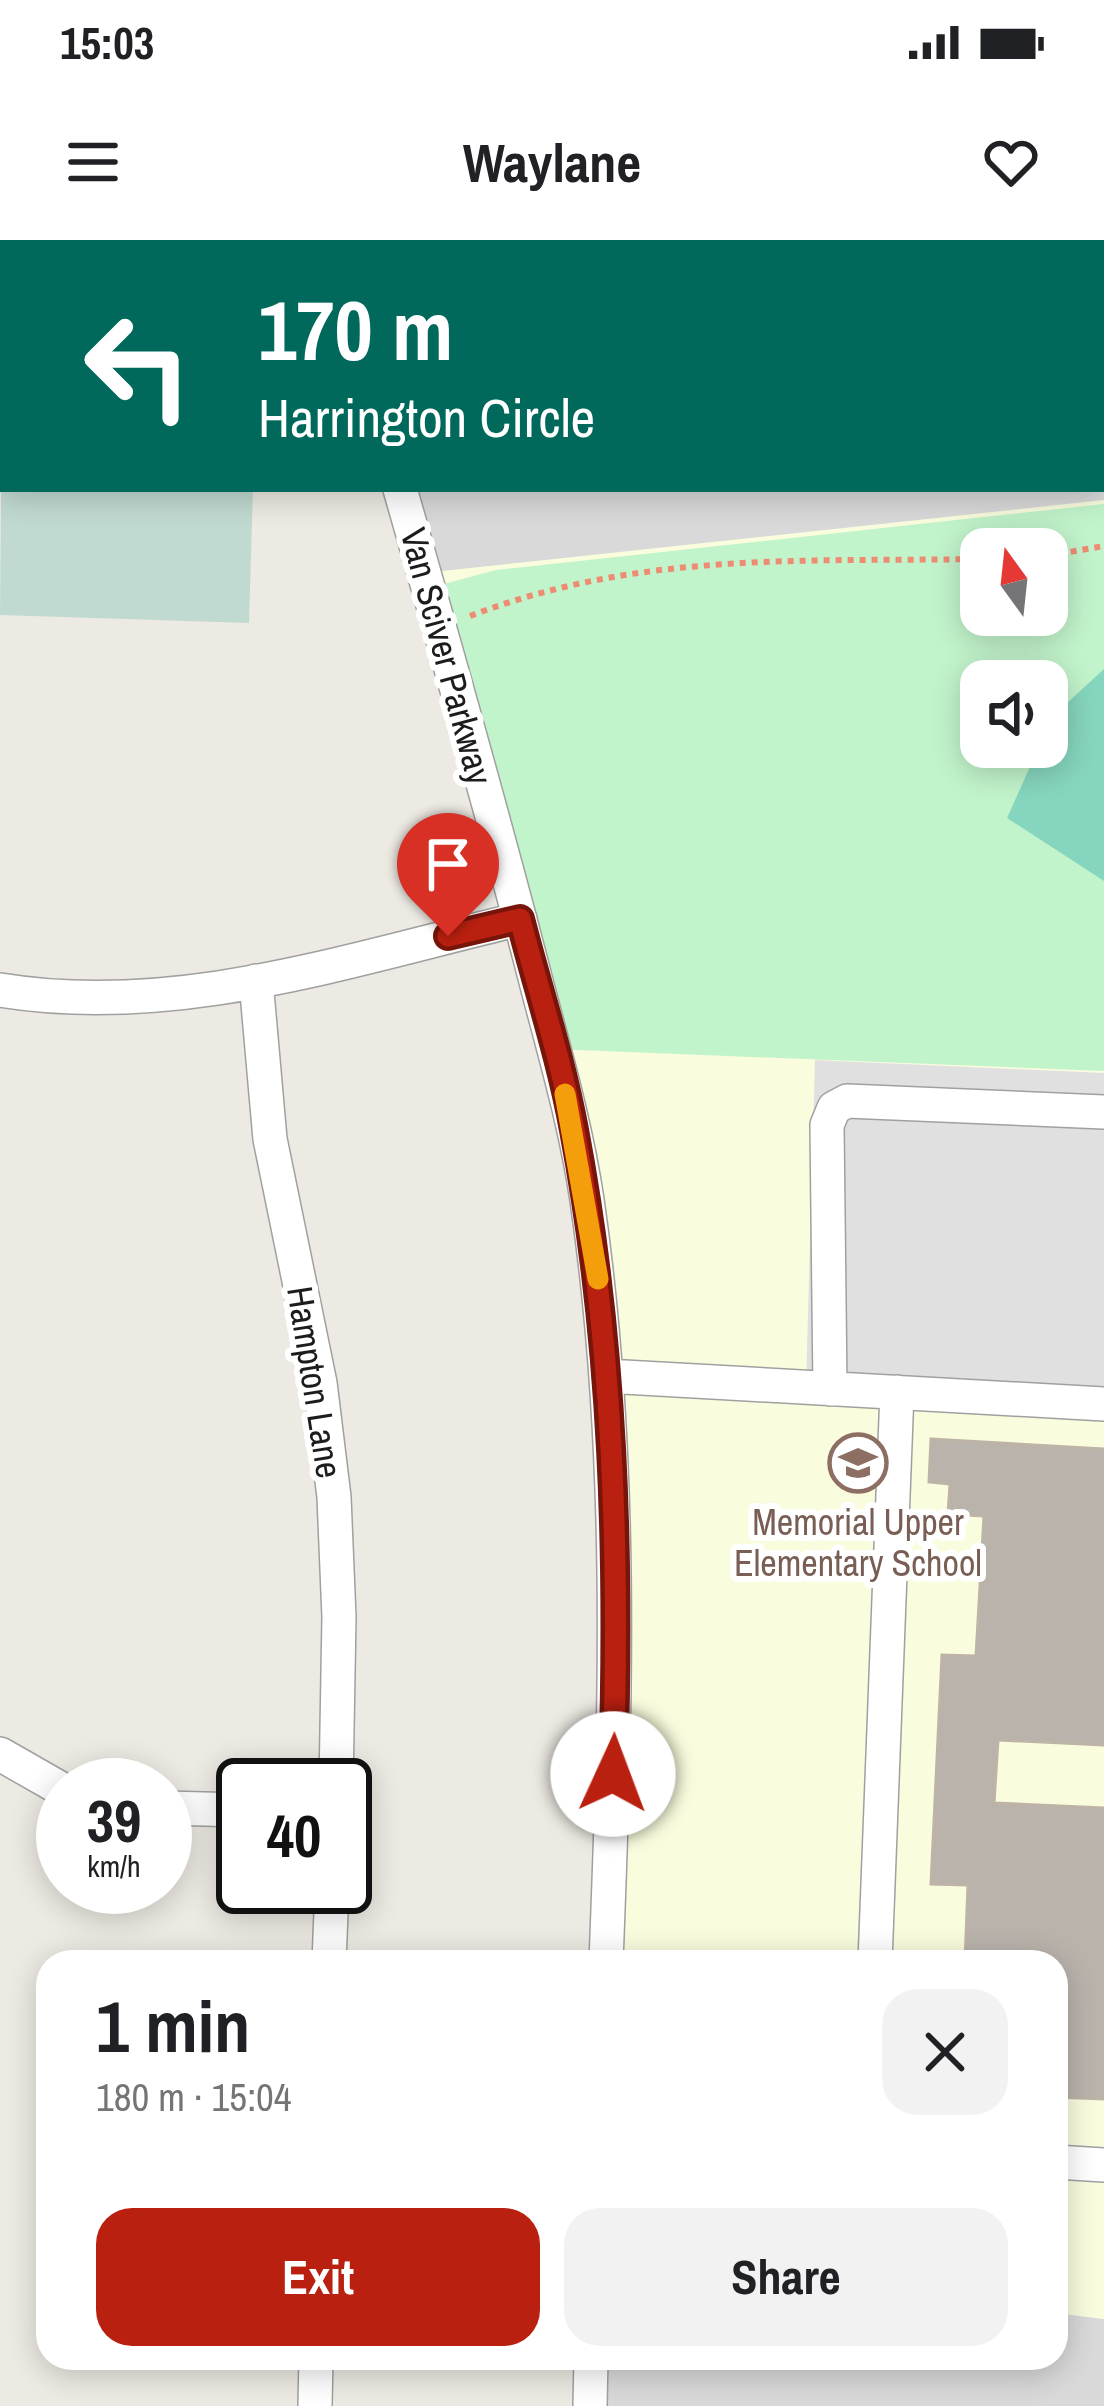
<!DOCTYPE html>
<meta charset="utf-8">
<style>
body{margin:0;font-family:"Archivo Narrow",sans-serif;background:#f2f2f2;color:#202124;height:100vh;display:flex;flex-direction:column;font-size:45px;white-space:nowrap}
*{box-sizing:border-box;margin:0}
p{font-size:39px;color:#757577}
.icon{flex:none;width:66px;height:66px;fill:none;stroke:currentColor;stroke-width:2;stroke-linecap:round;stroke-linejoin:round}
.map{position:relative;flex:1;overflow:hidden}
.drawer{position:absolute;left:36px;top:1710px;width:1032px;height:420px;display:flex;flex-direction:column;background:#fff;border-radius:36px;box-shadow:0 6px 30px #0003}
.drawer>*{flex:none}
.banner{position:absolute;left:0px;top:0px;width:1104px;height:252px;box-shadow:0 6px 30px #0003;background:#00695c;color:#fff;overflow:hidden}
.needle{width:78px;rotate:345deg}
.tools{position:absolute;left:960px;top:288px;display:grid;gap:24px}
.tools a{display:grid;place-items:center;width:108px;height:108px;border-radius:24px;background:#fff;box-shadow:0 6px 30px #0003;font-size:60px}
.speed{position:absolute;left:36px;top:1518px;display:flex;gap:24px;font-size:60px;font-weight:700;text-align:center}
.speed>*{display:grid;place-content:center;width:156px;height:156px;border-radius:50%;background:#fff;box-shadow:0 6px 30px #0003;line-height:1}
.speed small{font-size:30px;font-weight:400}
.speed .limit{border:6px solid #111;border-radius:18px;background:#fff;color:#111}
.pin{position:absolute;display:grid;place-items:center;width:102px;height:102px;color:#fff;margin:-123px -51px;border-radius:50% 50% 50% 0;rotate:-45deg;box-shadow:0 0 12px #0007}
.pin .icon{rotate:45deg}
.me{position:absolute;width:132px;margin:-66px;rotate:2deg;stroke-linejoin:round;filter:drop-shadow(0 0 9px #0008)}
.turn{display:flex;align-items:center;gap:42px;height:252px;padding:0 60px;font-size:54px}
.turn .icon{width:156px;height:156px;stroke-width:2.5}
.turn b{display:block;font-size:84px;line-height:102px}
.round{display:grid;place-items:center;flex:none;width:126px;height:126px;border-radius:36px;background:#f2f2f2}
.summary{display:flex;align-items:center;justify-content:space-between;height:204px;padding:0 60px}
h1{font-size:72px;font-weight:700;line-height:90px}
.primary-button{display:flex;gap:24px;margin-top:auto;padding:24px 60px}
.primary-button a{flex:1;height:138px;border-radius:36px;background:#b92010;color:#fff;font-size:48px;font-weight:700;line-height:138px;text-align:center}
.primary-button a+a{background:#f2f2f2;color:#202124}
.status{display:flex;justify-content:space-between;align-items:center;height:84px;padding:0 60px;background:#fff;direction:ltr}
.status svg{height:33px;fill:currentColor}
header{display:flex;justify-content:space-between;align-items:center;height:156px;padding:0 60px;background:#fff;font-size:54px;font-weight:700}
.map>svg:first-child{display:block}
.residential{fill:#dad9d9}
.education{fill:#f9fcdd;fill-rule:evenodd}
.wetland{fill:#c1dad1}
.park{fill:#c2f4cb;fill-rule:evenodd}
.pitch{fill:#86d6bf}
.parking{fill:#e0e0e0}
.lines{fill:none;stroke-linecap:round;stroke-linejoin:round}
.stream{stroke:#a6c8d7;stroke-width:10}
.building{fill:#b9b3ac;stroke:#bdb3a6;stroke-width:3}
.minor-casing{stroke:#a0a0a0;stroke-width:36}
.path{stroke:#ee8b73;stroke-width:6;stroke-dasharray:6 6;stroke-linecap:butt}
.minor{stroke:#fff;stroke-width:33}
.route-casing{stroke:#78150a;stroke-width:30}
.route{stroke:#b92010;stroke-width:21}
.slow{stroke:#f59e0b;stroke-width:21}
.labels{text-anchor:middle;stroke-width:12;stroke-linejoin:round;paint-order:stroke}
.street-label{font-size:36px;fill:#1c1c1c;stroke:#fff}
.education-label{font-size:36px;fill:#785e54;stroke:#fff}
</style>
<div class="status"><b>15:03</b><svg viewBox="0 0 49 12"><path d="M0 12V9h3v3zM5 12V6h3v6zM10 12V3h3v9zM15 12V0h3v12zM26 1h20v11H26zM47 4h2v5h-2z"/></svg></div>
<header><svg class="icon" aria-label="menu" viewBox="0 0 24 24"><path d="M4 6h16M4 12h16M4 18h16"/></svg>Waylane<svg class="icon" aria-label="heart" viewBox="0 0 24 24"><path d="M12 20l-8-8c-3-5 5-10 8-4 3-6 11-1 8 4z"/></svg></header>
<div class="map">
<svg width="1104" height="2166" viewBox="0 0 1104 2166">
<rect width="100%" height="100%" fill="#edeae3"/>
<path class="residential" d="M 327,0 L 1104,0 L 1104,263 L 424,333 L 400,249 L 1101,249 L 1101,3 Z
M 1056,2073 L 1104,2079 L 1104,2166 L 589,2166 L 591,2118 L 1056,2118 Z"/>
<path class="education" d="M 1104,260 L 1104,2079 L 1056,2073 L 1056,1722 L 603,1722 L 598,1046 L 424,333 ZM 981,309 L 1047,309 L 1047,375 L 981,375 ZM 981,441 L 1047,441 L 1047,507 L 981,507 Z"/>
<path class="wetland" d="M 3,40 L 3,249 L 253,249 L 249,383 L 0,375 Z"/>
<path class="park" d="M 1104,264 L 1104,831 L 553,809 L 425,349 L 496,330 ZM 981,309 L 1047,309 L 1047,375 L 981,375 ZM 981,441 L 1047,441 L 1047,507 L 981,507 Z"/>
<path class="pitch" d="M 1104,429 L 1104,641 L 1007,578 L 1039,507 L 1047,507 L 1054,475 Z"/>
<path class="parking" d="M 815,820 L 1104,833 L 1104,1164 L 806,1147 Z"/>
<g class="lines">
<path class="stream" d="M 842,3 L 843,0
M 1101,11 L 1104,11
M 0,193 L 3,193"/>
</g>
<path class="building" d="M 931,1199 L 1104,1209 L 1104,1505 L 998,1500 L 994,1563 L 1104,1568 L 1104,1859 L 1056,1857 L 1056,1722 L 965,1722 L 968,1645 L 931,1644 L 942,1415 L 976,1416 L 984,1276 L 948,1274 L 950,1244 L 929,1242 Z"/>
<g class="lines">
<g class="minor-casing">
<path id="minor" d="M 328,0 L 329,3
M 400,249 C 445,406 490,564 531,722 C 551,801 575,879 587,960 C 624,1214 616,1467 606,1722
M 256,741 L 270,899 L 320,1143 L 334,1257 L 339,1377 L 336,1545
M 0,750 C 176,779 351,719 520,679
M 606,1136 L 1104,1164
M 830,1149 L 827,885 L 834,868 L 847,861 L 1104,872
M 0,1514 L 63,1550
M 165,1568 L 243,1570
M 329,1722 L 332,1647
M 875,1722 L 897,1152
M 1056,1922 L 1104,1925
M 315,2166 L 316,2118
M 590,2166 L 591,2118"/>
</g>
<path class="path" d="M 1047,316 L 1104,306
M 470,376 C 640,311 802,322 981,319"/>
<use href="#minor" class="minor"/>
</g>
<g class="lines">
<g class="route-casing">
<path id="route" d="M 448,696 L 520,679 C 538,749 561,819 574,890 C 614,1103 620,1317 613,1534"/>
</g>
<use href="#route" class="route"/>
<path class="slow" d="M 565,854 L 598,1039"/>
</g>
<defs>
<g id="school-ring" transform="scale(3)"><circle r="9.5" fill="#fff" stroke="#8d6e63" stroke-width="1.5"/><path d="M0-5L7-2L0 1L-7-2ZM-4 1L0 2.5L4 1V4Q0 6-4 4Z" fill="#8d6e63"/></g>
</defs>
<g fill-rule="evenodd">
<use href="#school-ring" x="858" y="1223"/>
</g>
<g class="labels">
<g class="street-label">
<text transform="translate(447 416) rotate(75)" y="13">Van Sciver Parkway</text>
<text transform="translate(315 1142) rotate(81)" y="13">Hampton Lane</text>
</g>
<g class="education-label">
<text x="858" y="1295">Memorial Upper<tspan x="858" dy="41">Elementary School</tspan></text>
</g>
</g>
</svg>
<div class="tools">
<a><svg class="needle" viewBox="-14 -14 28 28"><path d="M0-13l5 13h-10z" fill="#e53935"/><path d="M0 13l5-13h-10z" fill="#757577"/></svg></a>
<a><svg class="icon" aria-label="sound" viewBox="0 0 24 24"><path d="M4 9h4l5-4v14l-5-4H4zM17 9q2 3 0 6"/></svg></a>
</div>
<div class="speed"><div>39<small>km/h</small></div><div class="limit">40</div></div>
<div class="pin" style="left:448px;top:696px;background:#d93025"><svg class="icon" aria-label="arrive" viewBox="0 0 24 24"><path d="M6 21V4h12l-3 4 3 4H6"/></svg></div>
<svg class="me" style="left:613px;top:1534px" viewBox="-20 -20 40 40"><circle r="19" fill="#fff"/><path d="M0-13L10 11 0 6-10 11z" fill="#b92010"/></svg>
<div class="banner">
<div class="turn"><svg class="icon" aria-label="left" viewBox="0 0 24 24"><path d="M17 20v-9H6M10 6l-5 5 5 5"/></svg><div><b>170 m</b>Harrington Circle</div></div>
</div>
<section class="drawer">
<div class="summary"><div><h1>1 min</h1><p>180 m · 15:04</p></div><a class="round"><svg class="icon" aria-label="close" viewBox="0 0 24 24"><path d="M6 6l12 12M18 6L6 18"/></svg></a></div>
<div class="primary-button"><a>Exit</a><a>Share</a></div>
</section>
</div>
